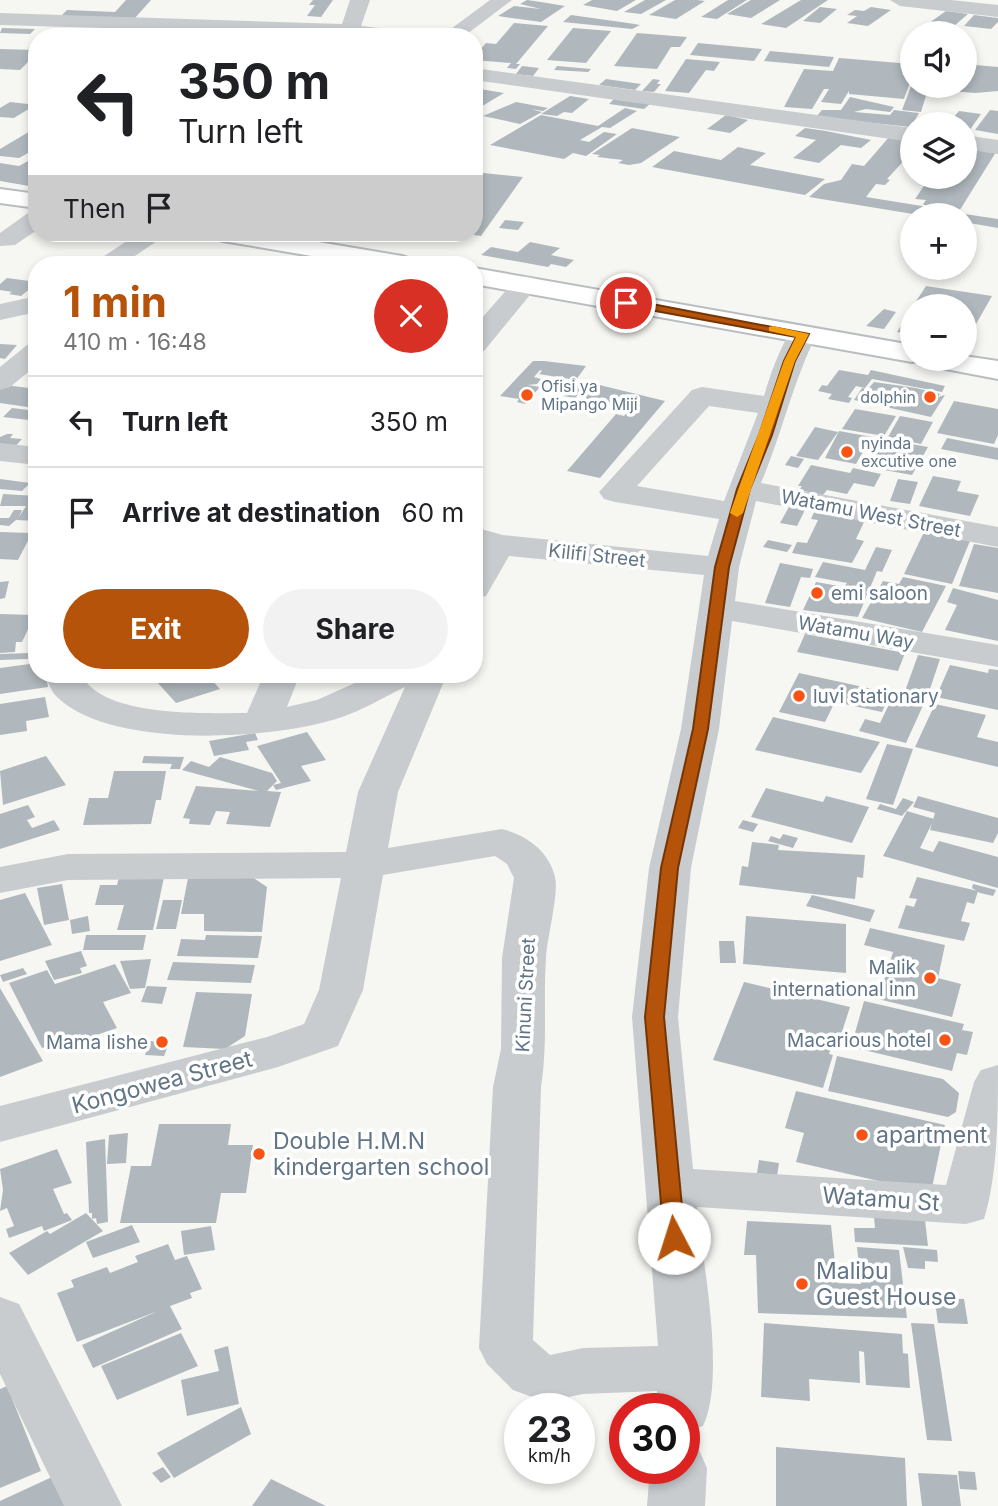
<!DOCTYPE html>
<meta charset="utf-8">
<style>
body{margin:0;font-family:Inter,sans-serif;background:#f2f2f2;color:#202124;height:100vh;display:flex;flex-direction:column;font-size:26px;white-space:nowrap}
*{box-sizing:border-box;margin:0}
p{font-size:23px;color:#757577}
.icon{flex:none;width:38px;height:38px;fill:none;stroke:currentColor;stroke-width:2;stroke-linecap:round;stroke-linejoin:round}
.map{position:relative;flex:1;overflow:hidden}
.side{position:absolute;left:28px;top:256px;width:455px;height:427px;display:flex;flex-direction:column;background:#fff;border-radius:28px;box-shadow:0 4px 10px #0003}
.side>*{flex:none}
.hud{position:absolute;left:28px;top:28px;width:455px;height:214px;border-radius:28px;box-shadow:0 4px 10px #0003;background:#fff;color:#202124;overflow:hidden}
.buttons{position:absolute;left:900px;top:21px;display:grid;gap:14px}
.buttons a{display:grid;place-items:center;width:77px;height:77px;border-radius:50%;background:#fff;box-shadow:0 4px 10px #0003;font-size:35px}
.speed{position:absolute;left:504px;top:1393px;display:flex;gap:14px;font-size:35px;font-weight:700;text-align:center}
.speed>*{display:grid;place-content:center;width:91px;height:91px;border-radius:50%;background:#fff;box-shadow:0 4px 10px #0003;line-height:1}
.speed small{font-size:18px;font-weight:400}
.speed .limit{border:10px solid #d22;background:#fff;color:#111}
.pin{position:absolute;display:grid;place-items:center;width:60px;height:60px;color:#fff;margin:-30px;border:4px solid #fff;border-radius:50%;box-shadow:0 2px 7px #0007}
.me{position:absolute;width:77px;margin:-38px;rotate:355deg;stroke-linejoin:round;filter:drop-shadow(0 0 5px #0008)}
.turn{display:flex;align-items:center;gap:24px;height:147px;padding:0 35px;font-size:32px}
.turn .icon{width:91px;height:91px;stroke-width:2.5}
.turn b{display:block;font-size:49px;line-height:60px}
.then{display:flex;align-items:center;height:66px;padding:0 35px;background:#0003;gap:14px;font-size:26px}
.round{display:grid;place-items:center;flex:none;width:74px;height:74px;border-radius:37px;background:#f2f2f2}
.head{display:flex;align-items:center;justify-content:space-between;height:119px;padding:0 35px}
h1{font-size:42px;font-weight:700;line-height:52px;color:#b45309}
.button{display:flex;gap:14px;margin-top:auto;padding:14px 35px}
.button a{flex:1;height:80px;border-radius:42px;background:#b45309;color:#fff;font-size:28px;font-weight:700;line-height:80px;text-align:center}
.button a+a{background:#f2f2f2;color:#202124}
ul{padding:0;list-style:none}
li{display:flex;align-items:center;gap:21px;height:91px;padding:0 35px;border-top:2px solid #e0e0e0}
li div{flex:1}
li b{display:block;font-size:26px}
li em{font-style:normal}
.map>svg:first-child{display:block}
.building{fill:#b0b8bd}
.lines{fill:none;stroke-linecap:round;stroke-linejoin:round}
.major-casing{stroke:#b9bdc1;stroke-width:4}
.minor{fill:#c8cccf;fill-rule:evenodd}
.major{fill:#fff;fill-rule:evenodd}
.route{fill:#b45309;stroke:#753606;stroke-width:2}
.slow{fill:#f59e0b}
.poi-dot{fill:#f65314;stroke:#fff;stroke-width:2.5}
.labels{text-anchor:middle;stroke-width:7;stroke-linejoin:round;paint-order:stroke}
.far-poi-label{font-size:16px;fill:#627587;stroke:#fff;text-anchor:start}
.street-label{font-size:19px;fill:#627587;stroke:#fff}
.poi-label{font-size:19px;fill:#627587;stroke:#fff;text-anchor:end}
.near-street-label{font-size:23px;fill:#627587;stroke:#fff}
.near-poi-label{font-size:23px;fill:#627587;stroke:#fff;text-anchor:start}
</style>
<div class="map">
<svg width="998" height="1506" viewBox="0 0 998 1506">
<rect width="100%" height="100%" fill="#f6f7f2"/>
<path class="building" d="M 126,0 L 151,0 L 135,18 L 61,16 L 67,10 L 115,12 Z
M 313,0 L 333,0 L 321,17 L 307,16 L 315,5 L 309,5 Z
M 527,0 L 541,2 L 565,6 L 541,22 L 498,16 L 514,6 L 541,9 L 520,4 Z
M 592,0 L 636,0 L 617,11 L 583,5 Z
M 645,0 L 666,0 L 641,14 L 624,12 Z
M 675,0 L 697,0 L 705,1 L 676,19 L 649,15 Z
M 728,0 L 747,0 L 717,19 L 701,17 Z
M 751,0 L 780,0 L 751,18 L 727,14 Z
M 801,0 L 828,0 L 786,28 L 761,24 Z
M 820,7 L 837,9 L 820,23 L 803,21 Z
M 871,7 L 891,10 L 868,26 L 847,23 L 857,16 L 847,15 L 855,10 L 864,11 Z
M 946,11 L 968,14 L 946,33 L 915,33 Z
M 571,15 L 628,23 L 640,25 L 632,29 L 563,22 Z
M 974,15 L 998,18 L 998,22 L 991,29 L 964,26 Z
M 514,23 L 548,26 L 516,64 L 520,64 L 516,69 L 507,68 L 511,63 L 474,60 L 474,49 L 480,50 L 486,43 L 496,44 Z
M 2,28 L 35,29 L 30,34 L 0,33 Z
M 573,28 L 611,31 L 586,63 L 547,60 Z
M 637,33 L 687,37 L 680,47 L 671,47 L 657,69 L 614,66 Z
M 169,34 L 213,34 L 211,37 L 167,37 Z
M 698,43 L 762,49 L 754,61 L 690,55 Z
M 0,49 L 37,50 L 37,53 L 20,70 L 0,69 Z
M 770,51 L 834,57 L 829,67 L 764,61 Z
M 839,58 L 912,64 L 912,77 L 904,99 L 849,94 L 849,91 L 841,104 L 821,102 L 829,89 L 824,89 L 812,109 L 784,107 L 804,69 L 833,71 Z
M 686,59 L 720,62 L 714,71 L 706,70 L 689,93 L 665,91 Z
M 964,64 L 998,67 L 998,91 L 975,93 L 928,89 L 921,112 L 902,110 L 911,86 L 964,86 Z
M 522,66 L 539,68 L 533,76 L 516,74 Z
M 557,66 L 591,69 L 588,72 L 554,70 Z
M 606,79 L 641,84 L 635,90 L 599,85 Z
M 653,79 L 660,80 L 657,84 L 661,84 L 654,92 L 642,91 Z
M 474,88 L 504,93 L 474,111 Z
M 570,96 L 589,99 L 572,113 L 564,112 L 557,116 L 541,114 Z
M 850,97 L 894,107 L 890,112 L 866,109 L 854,112 L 890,115 L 894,110 L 919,113 L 911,127 L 816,117 L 822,110 L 841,110 Z
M 614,99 L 650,104 L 644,109 L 609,104 Z
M 10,102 L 37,105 L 37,111 L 27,110 L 14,118 L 0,117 L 0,108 Z
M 516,102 L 548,108 L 543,111 L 531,109 L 542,112 L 520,124 L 483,116 Z
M 625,108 L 637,111 L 610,128 L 602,127 L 580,140 L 589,142 L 604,132 L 617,134 L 586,156 L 573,153 L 564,159 L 490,145 L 541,115 L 598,126 Z
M 990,110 L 998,111 L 998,134 L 975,130 Z
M 959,111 L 981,114 L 967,134 L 964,133 L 964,124 L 948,124 Z
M 726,115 L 748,120 L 730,133 L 707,129 Z
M 37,127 L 37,148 L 19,158 L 0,156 L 0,149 Z
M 632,128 L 680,137 L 641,163 L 629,165 L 618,163 L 623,160 L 597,157 L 600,155 L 592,154 Z
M 805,128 L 826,131 L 871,140 L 861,148 L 841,145 L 819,163 L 793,158 L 816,140 L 795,136 Z
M 890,136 L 912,140 L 912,152 L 887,179 L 890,180 L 885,185 L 876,184 L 866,197 L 928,207 L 923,204 L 926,200 L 915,199 L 930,177 L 964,177 L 967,148 L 996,152 L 958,213 L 998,219 L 998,228 L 964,222 L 964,215 L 919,215 L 809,197 L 824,184 L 841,180 L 852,164 L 864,166 Z
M 738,147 L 766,153 L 750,165 L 825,179 L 805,195 L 652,167 L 674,151 L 721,160 Z
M 37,156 L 37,181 L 29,186 L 0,181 L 0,163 L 19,166 Z
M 474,172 L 523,177 L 481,236 L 474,235 Z
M 505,220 L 524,222 L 518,230 L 499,228 Z
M 366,233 L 392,233 L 418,237 L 412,242 Z
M 530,242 L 560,248 L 551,255 L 574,260 L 566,267 L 551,264 L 548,267 L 481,255 L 491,247 L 518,252 Z
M 7,278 L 37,282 L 37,283 L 21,296 L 9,294 L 12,292 L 0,290 L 0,284 Z
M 926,286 L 992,296 L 964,345 L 964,306 L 913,306 Z
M 884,309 L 896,312 L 884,329 L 866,326 Z
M 912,309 L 912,335 L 897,332 Z
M 0,344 L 17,345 L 5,359 L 0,358 Z
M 533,361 L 544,361 L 586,366 L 576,380 L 539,374 L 542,371 L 540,370 L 534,377 L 541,379 L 537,384 L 528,385 L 540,387 L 525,404 L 517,402 L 519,399 L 500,396 Z
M 839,370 L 868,375 L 871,370 L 945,386 L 942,392 L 872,379 L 865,388 L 856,386 L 848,397 L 852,398 L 849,403 L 828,399 L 832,394 L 818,391 L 822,385 L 827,386 Z
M 579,380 L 665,401 L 600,478 L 567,471 L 616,414 L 624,416 L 630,409 L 579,399 L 592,385 L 588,384 L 575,398 L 564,396 Z
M 874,382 L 916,388 L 940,394 L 938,397 L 945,395 L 931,417 L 854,400 L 862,388 L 868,389 Z
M 5,385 L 37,389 L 37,405 L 34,408 L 0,403 L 0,389 Z
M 954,401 L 998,409 L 998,435 L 994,444 L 937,433 Z
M 12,408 L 37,411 L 37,421 L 3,417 Z
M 855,409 L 896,416 L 884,436 L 842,429 Z
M 900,416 L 933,422 L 921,444 L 888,437 Z
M 815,427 L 838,432 L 818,460 L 796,456 Z
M 839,431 L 928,447 L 912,475 L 867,467 L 876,453 L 864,450 L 856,464 L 825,458 Z
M 7,434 L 13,434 L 10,438 L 22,439 L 14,448 L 0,447 L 0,437 Z
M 947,438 L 998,448 L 998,460 L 941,449 Z
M 791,456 L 804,459 L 798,468 L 785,465 Z
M 811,465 L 850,473 L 853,468 L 881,474 L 874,487 L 854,483 L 847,494 L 827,490 L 823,495 L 799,490 L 802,486 L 798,486 Z
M 933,476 L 961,481 L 957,491 L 979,495 L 970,516 L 919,506 Z
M 0,479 L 30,483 L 22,491 L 0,489 Z
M 898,479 L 918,482 L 910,504 L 890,501 Z
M 3,494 L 37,496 L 37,521 L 16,520 L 9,526 L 0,525 L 0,518 L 9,518 L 14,510 L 22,510 L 19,517 L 26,506 L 0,506 Z
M 789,507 L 805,510 L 797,526 L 780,523 Z
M 815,510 L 866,518 L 856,539 L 864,541 L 852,563 L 792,553 L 797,542 L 807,543 L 818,520 L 811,519 Z
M 0,532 L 32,533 L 18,560 L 0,559 Z
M 924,532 L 970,541 L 952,584 L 904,574 Z
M 768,540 L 792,545 L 787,552 L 763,547 Z
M 974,544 L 998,548 L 998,593 L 959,586 Z
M 876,547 L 892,550 L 882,572 L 877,571 L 858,617 L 803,610 L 816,582 L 844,587 L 847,583 L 815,577 L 823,562 L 865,570 Z
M 780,563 L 813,569 L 810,578 L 801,577 L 790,607 L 765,603 Z
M 903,577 L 946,586 L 922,632 L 862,618 L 883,581 L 899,584 Z
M 9,581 L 5,598 L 0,599 L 0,582 Z
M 953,588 L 998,600 L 998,641 L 945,630 L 957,605 L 947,602 Z
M 0,614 L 35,615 L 22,642 L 16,642 L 15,652 L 0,653 Z
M 805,634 L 905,653 L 898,671 L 797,652 Z
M 29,653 L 28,659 L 0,660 L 0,654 Z
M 918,655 L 940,659 L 927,698 L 904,694 Z
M 37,663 L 37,674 L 46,674 L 48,687 L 0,694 L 0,668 Z
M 950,665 L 988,673 L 989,669 L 998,670 L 998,710 L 936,697 Z
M 799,673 L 891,693 L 882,712 L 835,702 L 825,722 L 779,712 Z
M 182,674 L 206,674 L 220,689 L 176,703 L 157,682 Z
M 894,694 L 925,701 L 906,743 L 859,731 L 865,719 L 880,723 Z
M 45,697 L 49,717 L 26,721 L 27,731 L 0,735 L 0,704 Z
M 935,704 L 986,715 L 977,737 L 998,742 L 998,767 L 915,747 Z
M 773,717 L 880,742 L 861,773 L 755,750 Z
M 307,732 L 326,760 L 301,766 L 311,781 L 276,790 L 273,785 L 281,783 L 257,746 Z
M 255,733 L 258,740 L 246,742 L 249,750 L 214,756 L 209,741 Z
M 887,744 L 913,749 L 893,805 L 866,799 Z
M 46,756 L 66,785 L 3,805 L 0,771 Z
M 144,756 L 184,757 L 180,769 L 170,769 L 172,764 L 142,763 Z
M 220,757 L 272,773 L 277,781 L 267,791 L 281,792 L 270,827 L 226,824 L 230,812 L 216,811 L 210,825 L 189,824 L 190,819 L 183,818 L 196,786 L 259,791 L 182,770 L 191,761 L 209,767 Z
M 114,771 L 166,771 L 161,800 L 156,800 L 151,824 L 83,825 L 89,798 L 108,798 Z
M 766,788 L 823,802 L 826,796 L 869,807 L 852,843 L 751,817 Z
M 918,796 L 998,818 L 998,833 L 993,843 L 930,830 L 935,813 L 913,807 Z
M 903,798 L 914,802 L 902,816 L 877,809 L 880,804 L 896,809 Z
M 28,805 L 35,817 L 27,820 L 32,828 L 54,820 L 60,830 L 0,849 L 0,814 Z
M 907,811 L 934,819 L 920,848 L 933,852 L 939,841 L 998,857 L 998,888 L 883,856 Z
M 743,820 L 758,824 L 753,832 L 738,828 Z
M 783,834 L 798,838 L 793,848 L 768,841 L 771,836 L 780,839 Z
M 752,842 L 779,845 L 778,850 L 865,855 L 863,878 L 857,877 L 855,899 L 739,885 L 742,866 L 748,867 Z
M 119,877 L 164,877 L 153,930 L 117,930 L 124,905 L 95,905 L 100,885 L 117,885 Z
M 252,877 L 267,887 L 262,932 L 204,931 L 204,914 L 181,914 L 188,878 Z
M 917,877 L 978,891 L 974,904 L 967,902 L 961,921 L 970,923 L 964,941 L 898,928 L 906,905 L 914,907 L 917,899 L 909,898 Z
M 62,884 L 69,920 L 44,925 L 37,888 Z
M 973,884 L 996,890 L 993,896 L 980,893 L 972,888 Z
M 25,893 L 52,945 L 0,961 L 0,900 Z
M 812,895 L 875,910 L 870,922 L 806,906 Z
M 163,900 L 182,900 L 176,929 L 156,929 Z
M 88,916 L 90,931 L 72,934 L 70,920 Z
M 746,916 L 846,924 L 846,973 L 743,964 Z
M 870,928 L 945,945 L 938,978 L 961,984 L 952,1017 L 878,999 L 893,952 L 864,945 Z
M 86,935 L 146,935 L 143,950 L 83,950 Z
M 206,935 L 262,936 L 258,958 L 177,956 L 181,939 L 205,940 Z
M 719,941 L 734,941 L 736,963 L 720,963 Z
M 81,951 L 87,966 L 80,968 L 82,973 L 54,980 L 45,961 Z
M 151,959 L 145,988 L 130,989 L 120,961 Z
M 173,962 L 255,965 L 251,983 L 167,980 Z
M 115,964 L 131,993 L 103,1002 L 117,1028 L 76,1042 L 74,1037 L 42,1048 L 9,983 L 47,970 L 55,984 Z
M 23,968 L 27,974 L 3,982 L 0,975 Z
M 744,982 L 850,1007 L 840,1038 L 835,1036 L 829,1054 L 833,1055 L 823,1088 L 713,1060 Z
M 147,986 L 167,987 L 162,1004 L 141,1002 Z
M 0,988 L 43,1061 L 0,1077 Z
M 196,992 L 252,994 L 245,1036 L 225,1049 L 183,1047 Z
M 864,1001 L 964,1024 L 962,1030 L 973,1032 L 967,1055 L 957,1053 L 952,1071 L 851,1047 Z
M 150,1041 L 169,1043 L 164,1056 L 145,1055 Z
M 837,1056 L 943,1079 L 959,1093 L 956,1112 L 948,1117 L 828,1091 Z
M 796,1091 L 945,1125 L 931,1193 L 796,1162 L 804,1133 L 785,1128 Z
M 159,1124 L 231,1124 L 228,1145 L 253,1145 L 246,1193 L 221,1193 L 216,1223 L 120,1223 L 131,1166 L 151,1166 Z
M 128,1133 L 126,1163 L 107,1164 L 109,1135 Z
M 105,1139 L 108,1222 L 97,1224 L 96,1218 L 92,1219 L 92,1213 L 89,1213 L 86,1142 Z
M 57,1149 L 72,1183 L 53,1189 L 64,1214 L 67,1213 L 72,1220 L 44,1231 L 42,1226 L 9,1238 L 6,1229 L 14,1226 L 7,1208 L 0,1211 L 3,1190 L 0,1169 Z
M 759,1160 L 779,1163 L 777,1176 L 757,1173 Z
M 86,1213 L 103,1231 L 28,1275 L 9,1253 L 47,1231 L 50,1234 Z
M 874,1217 L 925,1220 L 928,1246 L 855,1242 L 854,1228 L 875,1228 Z
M 747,1221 L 831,1225 L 837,1283 L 861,1284 L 857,1247 L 899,1250 L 907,1318 L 758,1313 L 756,1255 L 744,1255 Z
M 132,1225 L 140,1242 L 93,1258 L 86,1242 Z
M 211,1226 L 215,1250 L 184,1255 L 181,1231 Z
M 168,1244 L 175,1260 L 187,1256 L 202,1289 L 190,1293 L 192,1298 L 170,1306 L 182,1329 L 93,1368 L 82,1345 L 158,1311 L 77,1342 L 57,1293 L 74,1287 L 71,1280 L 107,1267 L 110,1273 L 138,1262 L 135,1256 Z
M 903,1247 L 937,1250 L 938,1262 L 925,1261 L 925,1269 L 908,1268 Z
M 943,1298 L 964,1299 L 968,1324 L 938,1323 L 935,1302 L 943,1303 Z
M 764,1323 L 902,1334 L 903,1353 L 908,1354 L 910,1388 L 866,1385 L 864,1352 L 859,1351 L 860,1383 L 809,1379 L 810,1401 L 761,1397 Z
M 911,1323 L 934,1324 L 952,1441 L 927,1440 Z
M 181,1333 L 198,1366 L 117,1400 L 101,1366 Z
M 228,1346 L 239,1404 L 187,1416 L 181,1380 L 219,1371 L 214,1350 Z
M 7,1386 L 41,1471 L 0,1488 L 0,1389 Z
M 241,1407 L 251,1434 L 174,1478 L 157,1453 Z
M 776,1447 L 905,1458 L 907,1506 L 776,1506 Z
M 163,1467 L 171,1477 L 161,1483 L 152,1473 Z
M 958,1471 L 975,1472 L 977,1490 L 960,1489 Z
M 918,1473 L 957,1475 L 961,1506 L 922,1506 Z
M 52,1477 L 65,1506 L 0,1506 L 0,1501 Z
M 271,1479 L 326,1506 L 252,1506 Z"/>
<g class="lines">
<g class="major-casing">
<path id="major" d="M 0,189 L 37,194 L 37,208 L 0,203 Z
M 211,233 L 265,233 L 402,256 L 411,259 L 415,264 L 359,264 L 223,241 L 214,238 Z
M 474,268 L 912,345 L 912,359 L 964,359 L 964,356 L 998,361 L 998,379 L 935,367 L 925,365 L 922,360 L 912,362 L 474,284 Z"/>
</g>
<path class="minor" d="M 350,0 L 370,0 L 361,26 L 406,31 L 416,37 L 0,25 L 0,13 L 342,24 Z
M 490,0 L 512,0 L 463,37 L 440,37 Z
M 890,0 L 951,0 L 998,5 L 998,17 L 900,6 Z
M 474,68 L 912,128 L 912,142 L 474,80 Z
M 964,135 L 998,140 L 998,154 L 964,149 Z
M 37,211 L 37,230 L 15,245 L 0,246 L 0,233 L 28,213 Z
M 139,233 L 169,233 L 123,264 L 92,264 Z
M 526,276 L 535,278 L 539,284 L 484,351 L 474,353 L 474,327 L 517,278 Z
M 37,296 L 37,312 L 0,320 L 0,304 Z
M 803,326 L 813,328 L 817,334 C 793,381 782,434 761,483 L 998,527 L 998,547 L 756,501 L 739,567 L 735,601 L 998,645 L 998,667 L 732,621 L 719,729 L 691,868 L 678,1017 L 693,1169 L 946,1185 L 974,1082 L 981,1070 L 998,1065 C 998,1114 998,1174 984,1219 L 966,1224 L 697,1207 C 703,1263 726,1378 703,1426 L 684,1432 L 684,1409 L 655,1409 L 657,1391 L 583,1394 L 550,1401 L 532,1397 L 513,1390 L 487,1364 L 479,1348 L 493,1087 L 501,1049 L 502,958 L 514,878 L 507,864 L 495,856 L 383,875 L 363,990 L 338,1046 L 278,1067 L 0,1142 L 0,1106 L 267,1037 L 304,1024 L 319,990 L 341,878 L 68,880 L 0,893 L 0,867 L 68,854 L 346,852 L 358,792 L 405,687 C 384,697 363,710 342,717 C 276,740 111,750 57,697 C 51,692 48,681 45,674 L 81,674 C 102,718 205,713 247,713 L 264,674 L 300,674 L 287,707 L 317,700 L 375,674 L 447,674 L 398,792 L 388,848 L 502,829 C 526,835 549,851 555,877 C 559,894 547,938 546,958 C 543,1003 548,1041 541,1087 L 533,1340 L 550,1355 L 583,1348 L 658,1346 L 632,1017 L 649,868 L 681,729 L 704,575 L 509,556 L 486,596 L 474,599 L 474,559 L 480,550 L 474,548 L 474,527 L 503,535 L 708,556 L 719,519 L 615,502 L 604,499 L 599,492 L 692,390 L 702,387 L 764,396 C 771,372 779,349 793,328 ZM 709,406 L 758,413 L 724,501 L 637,486 Z
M 37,343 L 37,365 L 10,387 L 0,390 L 0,367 L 27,345 Z
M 0,443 L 37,447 L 37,465 L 0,461 Z
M 0,1297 L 19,1304 L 122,1506 L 64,1506 L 0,1374 Z
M 684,1445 L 699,1450 L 707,1468 L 705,1506 L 647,1506 L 650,1468 L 684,1468 Z"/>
<use href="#major" class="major"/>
</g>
<path class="route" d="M 626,299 L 809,334 L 795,361 L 772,435 L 750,489 L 729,567 L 708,729 L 678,868 L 664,1017 L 685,1238 L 682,1244 L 667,1244 L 664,1238 L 645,1017 L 661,868 L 693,729 L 715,567 L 737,489 L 759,435 L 784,361 L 796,337 L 623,305 L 621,303 Z"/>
<path class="slow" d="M 773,326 L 809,334 L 795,361 L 743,513 L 737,517 L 730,513 L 784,361 L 796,337 L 769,331 L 769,327 Z"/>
<g class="poi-dot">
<circle cx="527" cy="395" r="7"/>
<circle cx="930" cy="397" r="7"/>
<circle cx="847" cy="452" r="7"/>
<circle cx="817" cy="593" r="7"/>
<circle cx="799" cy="696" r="7"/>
<circle cx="930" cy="978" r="7"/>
<circle cx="945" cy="1040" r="7"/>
<circle cx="162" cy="1042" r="7"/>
<circle cx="862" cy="1135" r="7"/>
<circle cx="259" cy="1154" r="7"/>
<circle cx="802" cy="1284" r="7"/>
</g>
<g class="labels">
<g class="far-poi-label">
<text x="541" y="392">Ofisi ya<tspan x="541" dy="18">Mipango Miji</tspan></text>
<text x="916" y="403" text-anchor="end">dolphin</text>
<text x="861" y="449">nyinda<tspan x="861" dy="18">excutive one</tspan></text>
</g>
<g class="street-label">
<text transform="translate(871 513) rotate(11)" y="7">Watamu West Street</text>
<text transform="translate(597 555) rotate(6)" y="7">Kilifi Street</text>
<text transform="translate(856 632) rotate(10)" y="7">Watamu Way</text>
<text transform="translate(525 995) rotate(-87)" y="7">Kinuni Street</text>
</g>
<g class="poi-label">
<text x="831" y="600" text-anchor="start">emi saloon</text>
<text x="813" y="703" text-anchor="start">luvi stationary</text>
<text x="916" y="974">Malik<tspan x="916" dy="22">international inn</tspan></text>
<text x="931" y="1047">Macarious hotel</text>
<text x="148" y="1049">Mama lishe</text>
</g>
<g class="near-street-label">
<text transform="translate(162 1082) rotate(-15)" y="8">Kongowea Street</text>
<text transform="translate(881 1199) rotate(4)" y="8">Watamu St</text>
</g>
<g class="near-poi-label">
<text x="876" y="1143">apartment</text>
<text x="273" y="1149">Double H.M.N<tspan x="273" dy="26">kindergarten school</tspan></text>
<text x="816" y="1279">Malibu<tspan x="816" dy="26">Guest House</tspan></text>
</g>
</g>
</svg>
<div class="buttons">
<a><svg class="icon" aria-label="sound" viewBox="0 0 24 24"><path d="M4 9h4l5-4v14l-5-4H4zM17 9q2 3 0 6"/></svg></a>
<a><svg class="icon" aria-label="layers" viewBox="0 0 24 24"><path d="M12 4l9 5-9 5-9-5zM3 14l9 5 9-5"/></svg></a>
<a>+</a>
<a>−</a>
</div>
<div class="speed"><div>23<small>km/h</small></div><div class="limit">30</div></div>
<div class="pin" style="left:626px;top:303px;background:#d93025"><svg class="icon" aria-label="arrive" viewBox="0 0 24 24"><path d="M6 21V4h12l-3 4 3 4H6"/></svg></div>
<svg class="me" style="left:674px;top:1238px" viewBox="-20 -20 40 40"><circle r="19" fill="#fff"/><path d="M0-13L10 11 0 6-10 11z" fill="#b45309"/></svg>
<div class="hud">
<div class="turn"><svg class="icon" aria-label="left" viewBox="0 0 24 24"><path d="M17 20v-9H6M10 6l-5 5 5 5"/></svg><div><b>350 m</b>Turn left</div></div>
<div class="then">Then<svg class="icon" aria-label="arrive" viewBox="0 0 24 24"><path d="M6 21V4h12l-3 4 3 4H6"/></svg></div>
</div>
<section class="side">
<div class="head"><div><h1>1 min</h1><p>410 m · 16:48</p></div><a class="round" style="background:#d93025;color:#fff"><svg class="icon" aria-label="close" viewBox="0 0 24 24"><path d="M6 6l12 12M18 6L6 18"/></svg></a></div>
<ul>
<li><svg class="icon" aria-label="left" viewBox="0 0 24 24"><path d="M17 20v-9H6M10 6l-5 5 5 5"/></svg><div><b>Turn left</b></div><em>350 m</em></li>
<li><svg class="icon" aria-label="arrive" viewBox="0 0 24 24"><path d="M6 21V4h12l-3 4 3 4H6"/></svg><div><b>Arrive at destination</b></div><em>60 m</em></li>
</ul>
<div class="button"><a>Exit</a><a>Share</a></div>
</section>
</div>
